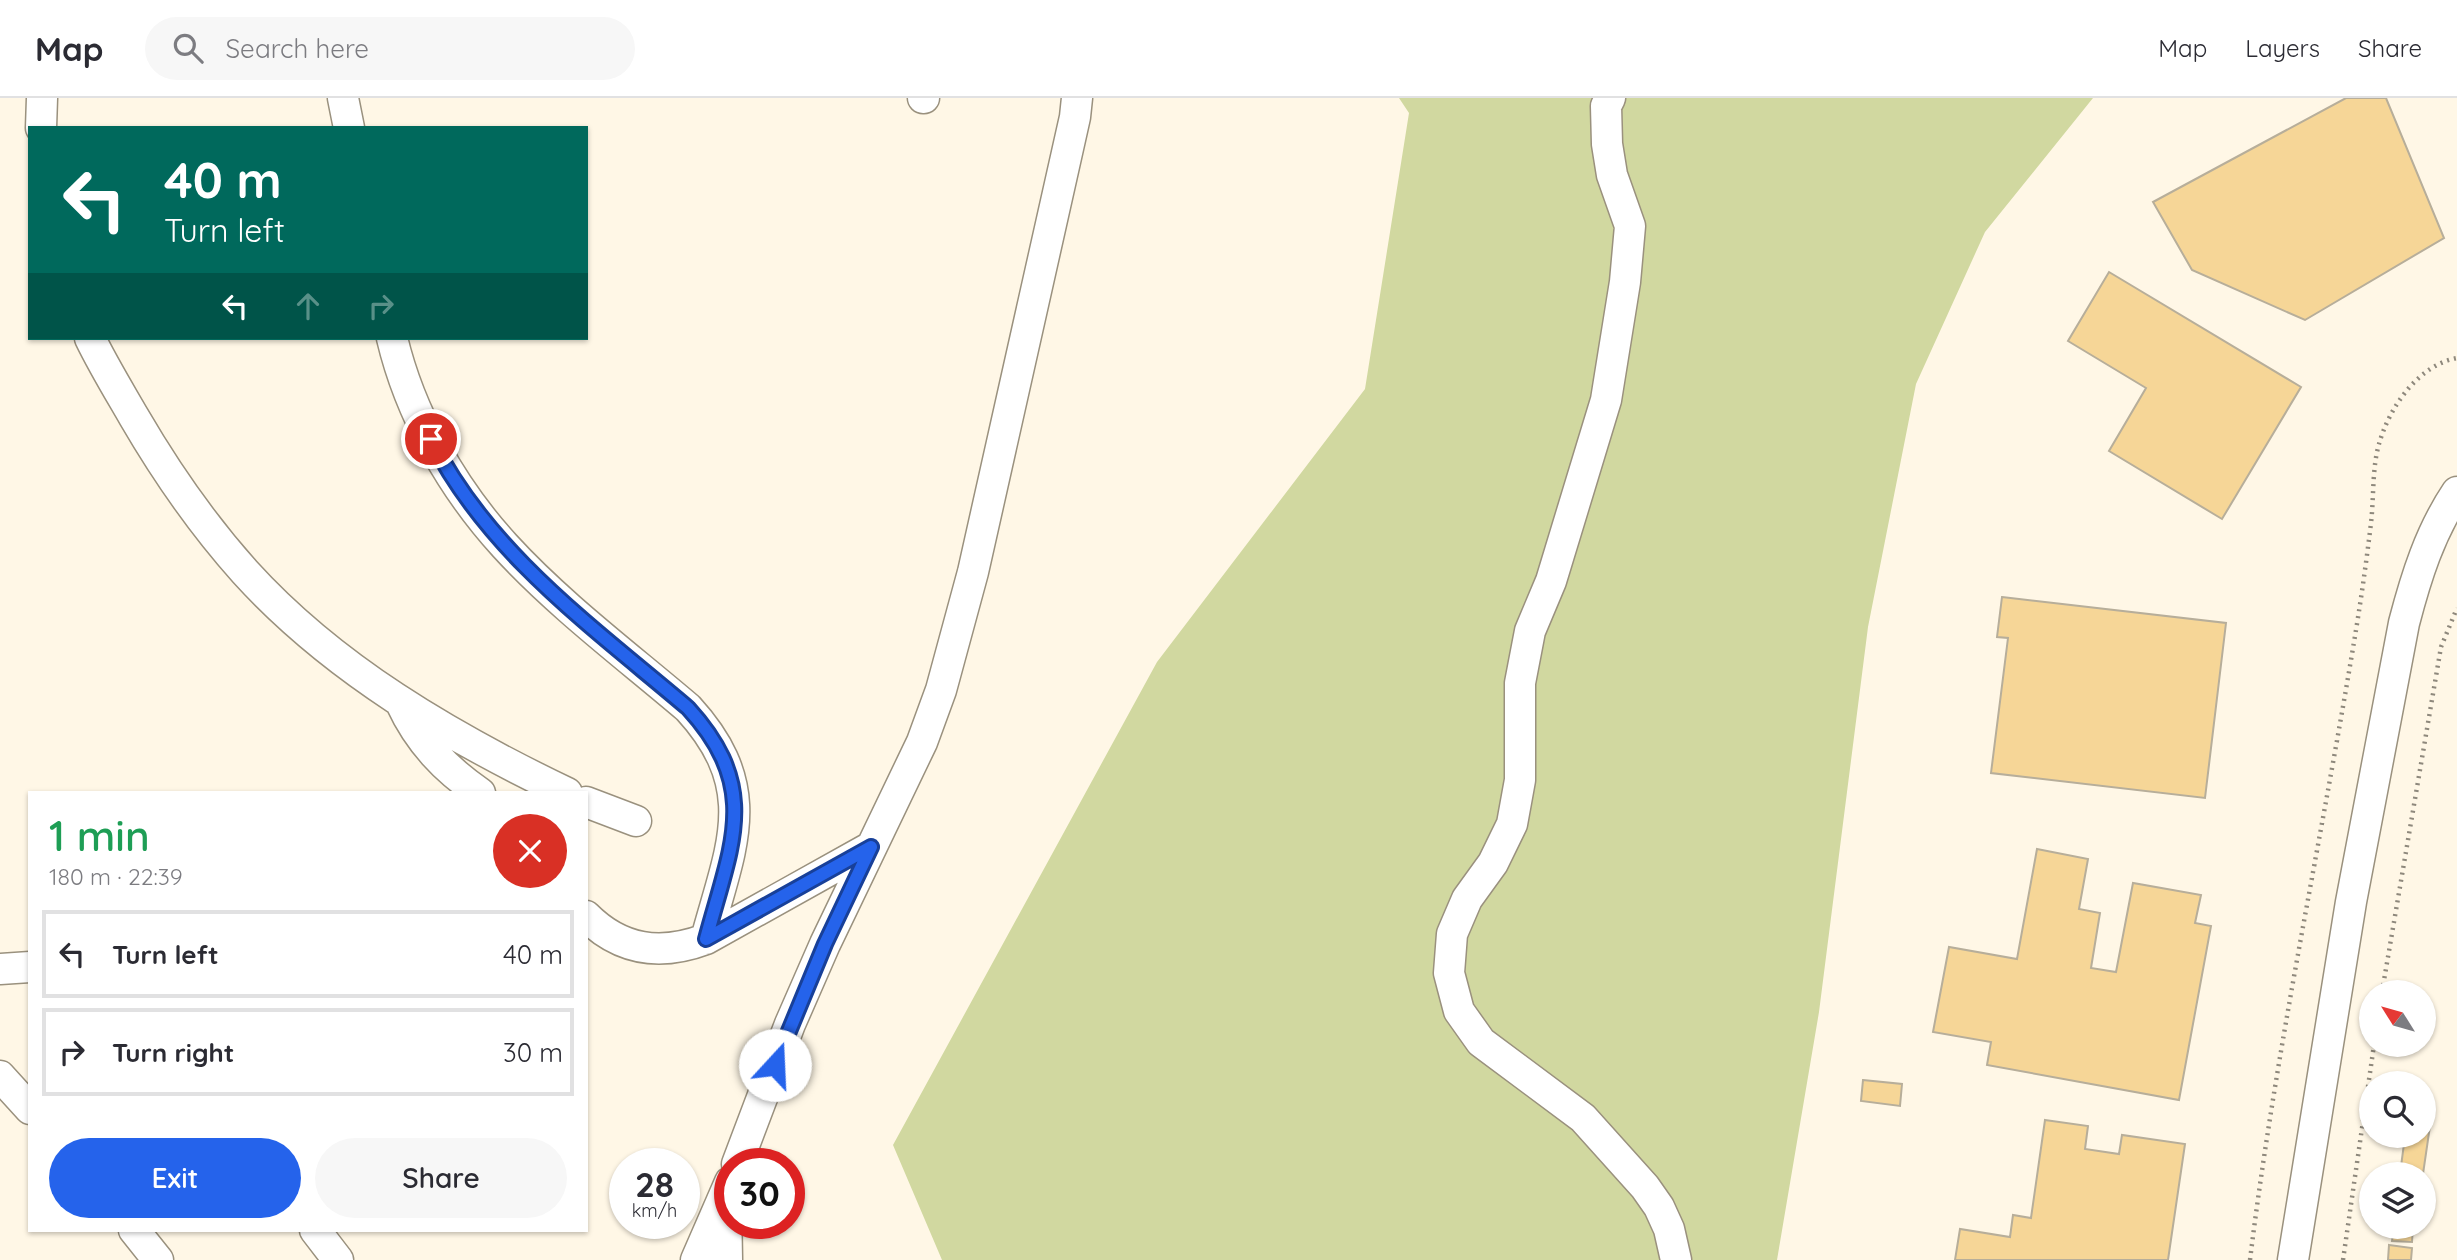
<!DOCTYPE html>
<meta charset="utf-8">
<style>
body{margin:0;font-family:Quicksand,sans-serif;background:#f7f7f7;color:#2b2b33;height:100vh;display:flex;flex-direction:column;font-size:26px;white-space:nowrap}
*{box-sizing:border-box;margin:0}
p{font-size:23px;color:#7c7c81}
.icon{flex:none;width:38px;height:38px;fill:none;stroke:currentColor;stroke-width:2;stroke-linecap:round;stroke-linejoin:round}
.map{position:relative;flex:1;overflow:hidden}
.side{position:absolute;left:28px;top:693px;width:560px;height:441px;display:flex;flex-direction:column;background:#fff;border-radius:0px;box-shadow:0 2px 5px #0004}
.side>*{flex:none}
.guide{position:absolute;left:28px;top:28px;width:560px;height:214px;border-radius:0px;box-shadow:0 2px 5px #0004;background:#00695c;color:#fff;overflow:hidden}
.needle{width:46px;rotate:307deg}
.fabs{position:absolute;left:2359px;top:882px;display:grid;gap:14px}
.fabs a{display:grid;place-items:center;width:77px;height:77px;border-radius:50%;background:#fff;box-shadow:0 2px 5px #0004;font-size:35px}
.speed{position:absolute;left:609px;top:1050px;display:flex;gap:14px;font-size:35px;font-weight:700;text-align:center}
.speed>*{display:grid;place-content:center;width:91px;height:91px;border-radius:50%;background:#fff;box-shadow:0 2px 5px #0004;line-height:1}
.speed small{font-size:18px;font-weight:400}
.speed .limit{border:10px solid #d22;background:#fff;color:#111}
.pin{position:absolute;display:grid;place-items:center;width:60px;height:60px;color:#fff;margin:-30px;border:4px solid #fff;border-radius:50%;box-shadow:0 2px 7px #0007}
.me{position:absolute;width:77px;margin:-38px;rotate:20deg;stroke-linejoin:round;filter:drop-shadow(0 0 5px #0008)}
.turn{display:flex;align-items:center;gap:24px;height:147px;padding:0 21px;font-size:32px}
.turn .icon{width:91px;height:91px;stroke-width:2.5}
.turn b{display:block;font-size:49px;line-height:60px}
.lanes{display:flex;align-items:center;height:66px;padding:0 21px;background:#0003;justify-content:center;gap:35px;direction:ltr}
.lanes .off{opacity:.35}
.round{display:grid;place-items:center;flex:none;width:74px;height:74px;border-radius:37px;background:#f7f7f7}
.summary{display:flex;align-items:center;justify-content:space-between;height:119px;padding:0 21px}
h1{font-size:42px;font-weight:600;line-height:52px;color:#1e9e55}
.cta{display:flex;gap:14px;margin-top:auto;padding:14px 21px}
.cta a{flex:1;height:80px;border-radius:42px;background:#2563eb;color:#fff;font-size:28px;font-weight:600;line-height:80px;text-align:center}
.cta a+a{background:#f7f7f7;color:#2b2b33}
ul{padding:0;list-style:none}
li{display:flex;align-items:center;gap:21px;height:88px;margin:0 14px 10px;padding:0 7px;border:4px solid #e1e1e2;border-radius:0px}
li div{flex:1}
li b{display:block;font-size:26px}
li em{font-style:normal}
header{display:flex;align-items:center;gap:42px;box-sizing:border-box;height:98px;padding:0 35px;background:#fff;border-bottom:2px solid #e1e1e2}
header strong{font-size:33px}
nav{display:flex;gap:38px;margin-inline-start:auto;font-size:24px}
.search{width:490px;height:63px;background:#f7f7f7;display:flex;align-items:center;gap:18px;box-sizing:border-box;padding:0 24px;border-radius:38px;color:#7c7c81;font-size:26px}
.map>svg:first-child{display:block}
.green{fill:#d1d8a0}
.building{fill:#f6d697;stroke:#b7ae9a;stroke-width:2}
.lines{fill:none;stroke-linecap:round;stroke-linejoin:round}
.street-casing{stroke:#9a917e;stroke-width:33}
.path{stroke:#8e887c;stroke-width:4.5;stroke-dasharray:2 5;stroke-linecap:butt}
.street{stroke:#fff;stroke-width:30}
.route-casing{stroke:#184099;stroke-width:18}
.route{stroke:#2563eb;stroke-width:12}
</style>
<header>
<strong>Map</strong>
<div class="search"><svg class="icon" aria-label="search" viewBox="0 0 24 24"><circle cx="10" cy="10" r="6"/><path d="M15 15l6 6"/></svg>Search here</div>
<nav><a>Map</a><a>Layers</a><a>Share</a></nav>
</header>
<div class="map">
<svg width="2457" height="1162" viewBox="0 0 2457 1162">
<rect width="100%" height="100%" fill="#fff7e6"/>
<path class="green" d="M 1399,0 L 2093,0 L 1985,134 L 1916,286 L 1868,529 L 1819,914 L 1777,1162 L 942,1162 L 893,1047 L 1157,564 L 1365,291 L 1409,15 Z"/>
<path class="building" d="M 2346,0 L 2386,0 L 2444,140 L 2305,222 L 2192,172 L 2153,104 Z
M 2109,174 L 2301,289 L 2222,421 L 2109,353 L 2146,290 L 2068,243 Z
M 2002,499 L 2226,525 L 2205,700 L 1991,675 L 2008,540 L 1997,539 Z
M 2037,751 L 2088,761 L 2079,811 L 2100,815 L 2091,870 L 2116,874 L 2133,785 L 2201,797 L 2195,825 L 2211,828 L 2179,1002 L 1987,967 L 1991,944 L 1933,934 L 1949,849 L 2017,861 Z
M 1863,982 L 1902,986 L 1900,1008 L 1861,1003 Z
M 2424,1020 L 2431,1021 L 2423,1076 L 2400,1076 L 2405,1038 L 2424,1038 Z
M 2045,1022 L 2088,1028 L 2085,1051 L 2119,1056 L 2122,1037 L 2185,1046 L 2168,1162 L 1955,1162 L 1960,1131 L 2010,1139 L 2013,1117 L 2031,1120 Z
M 2394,1129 L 2413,1129 L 2412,1144 L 2392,1143 Z
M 2389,1147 L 2412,1150 L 2411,1162 L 2388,1162 Z"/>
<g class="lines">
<g class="street-casing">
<path id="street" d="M 343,0 L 349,30
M 923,0 L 924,0
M 1610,0 L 1606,8 L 1607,46 L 1612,77 L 1630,128 L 1625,184 L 1606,302 L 1551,483 L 1530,533 L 1520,585 L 1520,682 L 1512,726 L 1493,765 L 1467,801 L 1452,836 L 1449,875 L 1459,913 L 1481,944 L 1583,1020 L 1645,1089 L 1659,1109 L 1669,1131 L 1676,1162
M 41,30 L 42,0
M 90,240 C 103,267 119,293 134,319 C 166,374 202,426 245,474 C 333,571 450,639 567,695
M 392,240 C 410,316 452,390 505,448 C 559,507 627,558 688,610 C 762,691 731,748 706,841
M 401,605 C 419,644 445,671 480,695
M 586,704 L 636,723
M 586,818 C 621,853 661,858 706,841 L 871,749
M 0,871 L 30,869
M 0,978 L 30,1011
M 737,1066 L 790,926 L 825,846 L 922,644 L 941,592 L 973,474 L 1075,19 L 1077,0
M 726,1104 L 727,1162
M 134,1132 L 158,1162
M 315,1132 L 338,1162
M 696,1162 L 730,1084
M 2293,1162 L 2351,804 L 2404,525 C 2416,479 2430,434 2457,394"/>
</g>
<path class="path" d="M 2382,894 L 2441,549 L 2457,510
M 2250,1162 C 2275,957 2319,754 2353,550 C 2360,509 2366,467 2371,425 C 2374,399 2372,370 2379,346 C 2389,310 2418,267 2457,260
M 2343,1162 L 2374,947"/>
<use href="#street" class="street"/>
</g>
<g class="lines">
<g class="route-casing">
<path id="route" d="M 431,341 C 487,454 594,530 688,610 C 762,691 731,747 706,841 L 871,749 L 825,846 L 775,967"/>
</g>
<use href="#route" class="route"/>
</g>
</svg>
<div class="fabs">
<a><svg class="needle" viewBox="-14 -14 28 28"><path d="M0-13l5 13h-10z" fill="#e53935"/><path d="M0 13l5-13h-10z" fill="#7c7c81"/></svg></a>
<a><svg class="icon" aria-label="search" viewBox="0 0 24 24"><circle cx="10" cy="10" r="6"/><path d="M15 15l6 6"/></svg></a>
<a><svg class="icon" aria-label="layers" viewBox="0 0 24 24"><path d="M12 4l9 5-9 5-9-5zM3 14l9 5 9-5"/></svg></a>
</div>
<div class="speed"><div>28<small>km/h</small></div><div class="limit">30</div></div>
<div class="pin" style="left:431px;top:341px;background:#d93025"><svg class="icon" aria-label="arrive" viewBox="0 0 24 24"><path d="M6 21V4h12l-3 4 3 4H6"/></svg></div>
<svg class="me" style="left:775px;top:967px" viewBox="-20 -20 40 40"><circle r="19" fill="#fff"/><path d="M0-13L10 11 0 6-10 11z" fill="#2563eb"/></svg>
<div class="guide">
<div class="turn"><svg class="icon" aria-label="left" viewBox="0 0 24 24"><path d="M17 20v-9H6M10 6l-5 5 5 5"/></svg><div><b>40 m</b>Turn left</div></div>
<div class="lanes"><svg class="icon" aria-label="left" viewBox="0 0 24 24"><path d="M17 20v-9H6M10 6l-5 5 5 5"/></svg><svg class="icon off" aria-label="ahead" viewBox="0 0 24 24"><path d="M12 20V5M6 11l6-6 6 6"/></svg><svg class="icon off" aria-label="right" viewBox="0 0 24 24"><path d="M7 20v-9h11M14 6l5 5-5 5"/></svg></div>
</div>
<section class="side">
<div class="summary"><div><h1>1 min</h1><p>180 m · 22:39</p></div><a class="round" style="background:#d93025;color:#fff"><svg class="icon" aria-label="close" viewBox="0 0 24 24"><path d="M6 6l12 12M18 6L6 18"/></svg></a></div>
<ul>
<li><svg class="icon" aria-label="left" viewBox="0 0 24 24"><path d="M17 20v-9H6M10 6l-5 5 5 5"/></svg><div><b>Turn left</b></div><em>40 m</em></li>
<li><svg class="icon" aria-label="right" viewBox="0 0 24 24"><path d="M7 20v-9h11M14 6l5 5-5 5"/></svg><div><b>Turn right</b></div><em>30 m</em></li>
</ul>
<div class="cta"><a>Exit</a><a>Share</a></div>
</section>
</div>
